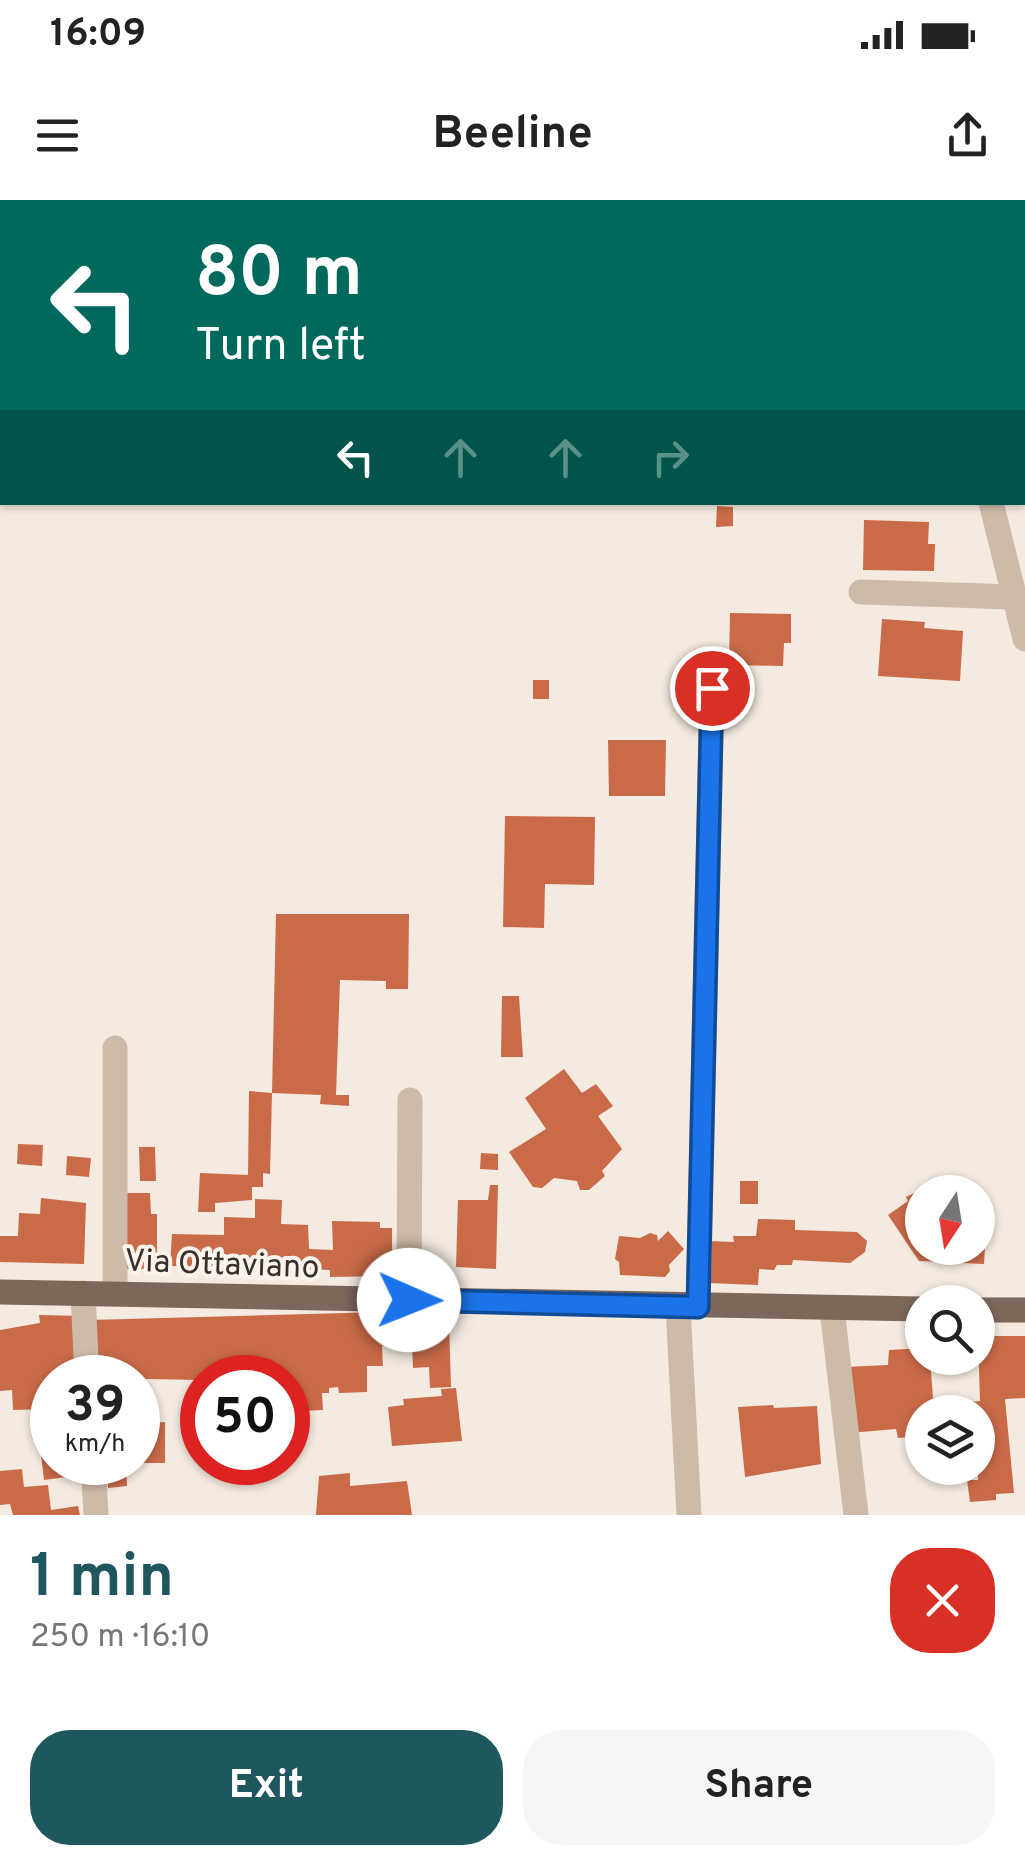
<!DOCTYPE html>
<meta charset="utf-8">
<style>
body{margin:0;font-family:Overpass,sans-serif;background:#f6f6f6;color:#222;height:100vh;display:flex;flex-direction:column;font-size:38px;white-space:nowrap}
*{box-sizing:border-box;margin:0}
p{font-size:32px;color:#767676}
.icon{flex:none;width:55px;height:55px;fill:none;stroke:currentColor;stroke-width:2;stroke-linecap:round;stroke-linejoin:round}
.map{position:relative;height:1315px;overflow:hidden}
.details{display:flex;flex-direction:column;background:#fff;flex:1}
.details>*{flex:none}
.guide{position:absolute;left:0px;top:0px;width:1025px;height:305px;box-shadow:0 2px 8px #0004;background:#00695c;color:#fff;overflow:hidden}
.needle{width:65px;rotate:192deg}
.controls{position:absolute;left:905px;top:975px;display:grid;gap:20px}
.controls a{display:grid;place-items:center;width:90px;height:90px;border-radius:50%;background:#fff;box-shadow:0 2px 8px #0004;font-size:50px}
.speed{position:absolute;left:30px;top:1155px;display:flex;gap:20px;font-size:50px;font-weight:700;text-align:center}
.speed>*{display:grid;place-content:center;width:130px;height:130px;border-radius:50%;background:#fff;box-shadow:0 2px 8px #0004;line-height:1}
.speed small{font-size:25px;font-weight:400}
.speed .limit{border:15px solid #d22;background:#fff;color:#111}
.pin{position:absolute;display:grid;place-items:center;width:85px;height:85px;color:#fff;margin:-42px;border:5px solid #fff;border-radius:50%;box-shadow:0 2px 10px #0007}
.me{position:absolute;width:110px;margin:-55px;rotate:91deg;stroke-linejoin:round;filter:drop-shadow(0 0 8px #0008)}
.turn{display:flex;align-items:center;gap:35px;height:210px;padding:0 30px;font-size:45px}
.turn .icon{width:130px;height:130px;stroke-width:2.5}
.turn b{display:block;font-size:70px;line-height:85px}
.lanes{display:flex;align-items:center;height:95px;padding:0 30px;background:#0003;justify-content:center;gap:50px;direction:ltr}
.lanes .off{opacity:.35}
.round{display:grid;place-items:center;flex:none;width:105px;height:105px;border-radius:40px;background:#f6f6f6}
.headline{display:flex;align-items:center;justify-content:space-between;height:170px;padding:0 30px}
h1{font-size:60px;font-weight:700;line-height:75px;color:#1e575d}
.action{display:flex;gap:20px;margin-top:auto;padding:20px 30px}
.action a{flex:1;height:115px;border-radius:40px;background:#1e575d;color:#fff;font-size:40px;font-weight:700;line-height:115px;text-align:center}
.action a+a{background:#f6f6f6;color:#222}
.status{display:flex;justify-content:space-between;align-items:center;height:70px;padding:0 50px;background:#fff;direction:ltr}
.status svg{height:28px;fill:currentColor}
header{display:flex;justify-content:space-between;align-items:center;height:130px;padding:0 30px;background:#fff;font-size:45px;font-weight:700}
.map>svg:first-child{display:block}
.building{fill:#c96a48}
.lines{fill:none;stroke-linecap:round;stroke-linejoin:round}
.minor{stroke:#cdbbaa;stroke-width:25}
.major{stroke:#7c675b;stroke-width:25}
.route-casing{stroke:#114b97;stroke-width:25}
.route{stroke:#1a73e8;stroke-width:18}
.labels{text-anchor:middle;stroke-width:8;stroke-linejoin:round;paint-order:stroke}
.street-label{font-size:32px;fill:#3a2f2a;stroke:#fbf4ec}
</style>
<div class="status"><b>16:09</b><svg viewBox="0 0 49 12"><path d="M0 12V9h3v3zM5 12V6h3v6zM10 12V3h3v9zM15 12V0h3v12zM26 1h20v11H26zM47 4h2v5h-2z"/></svg></div>
<header><svg class="icon" aria-label="menu" viewBox="0 0 24 24"><path d="M4 6h16M4 12h16M4 18h16"/></svg>Beeline<svg class="icon" aria-label="share" viewBox="0 0 24 24"><path d="M12 15V3M7 8l5-5 5 5M5 13v7h14v-7"/></svg></header>
<div class="map">
<svg width="1025" height="1315" viewBox="0 0 1025 1315">
<rect width="100%" height="100%" fill="#f4eadf"/>
<path class="building" d="M 717,306 L 733,307 L 733,326 L 716,327 Z
M 864,320 L 929,322 L 928,344 L 935,344 L 934,371 L 863,370 Z
M 730,413 L 791,414 L 791,443 L 784,443 L 783,466 L 729,465 Z
M 882,419 L 925,422 L 924,428 L 963,431 L 960,481 L 878,476 Z
M 533,480 L 549,480 L 549,499 L 533,499 Z
M 608,540 L 666,540 L 665,596 L 609,596 Z
M 505,616 L 595,617 L 594,685 L 545,684 L 544,728 L 503,727 Z
M 276,714 L 409,714 L 408,789 L 386,789 L 386,781 L 340,780 L 336,895 L 349,895 L 349,906 L 320,904 L 321,895 L 272,893 L 270,974 L 263,973 L 263,987 L 252,987 L 252,1000 L 215,1003 L 215,1012 L 198,1012 L 200,973 L 248,975 L 249,891 L 272,893 Z
M 502,796 L 519,796 L 523,857 L 501,857 Z
M 564,869 L 582,893 L 596,884 L 613,906 L 598,916 L 622,949 L 602,971 L 605,976 L 589,990 L 580,990 L 577,981 L 554,978 L 542,988 L 533,987 L 509,952 L 546,929 L 525,898 Z
M 18,944 L 43,945 L 42,966 L 17,964 Z
M 139,947 L 155,947 L 156,981 L 140,981 Z
M 481,953 L 498,954 L 498,970 L 480,969 Z
M 67,956 L 91,958 L 89,977 L 66,975 Z
M 740,981 L 758,981 L 758,1004 L 740,1004 Z
M 490,985 L 498,985 L 496,1069 L 456,1067 L 458,1000 L 488,1000 Z
M 922,989 L 922,1048 L 978,1048 L 978,1009 L 987,1010 L 984,1064 L 919,1061 L 888,1015 L 908,1001 L 906,997 Z
M 125,993 L 150,993 L 151,1014 L 157,1014 L 157,1055 L 150,1057 L 151,1069 L 126,1069 Z
M 41,998 L 86,1003 L 84,1064 L 0,1062 L 0,1036 L 18,1036 L 19,1013 L 40,1014 Z
M 255,999 L 282,1000 L 281,1024 L 308,1025 L 309,1049 L 333,1050 L 332,1021 L 380,1022 L 380,1028 L 392,1028 L 392,1076 L 330,1077 L 330,1070 L 170,1066 L 172,1034 L 224,1035 L 224,1017 L 255,1018 Z
M 758,1019 L 795,1020 L 795,1030 L 857,1032 L 867,1041 L 865,1052 L 850,1063 L 793,1060 L 792,1065 L 777,1065 L 774,1070 L 759,1069 L 758,1085 L 708,1083 L 709,1041 L 734,1042 L 733,1036 L 756,1036 Z
M 668,1031 L 684,1049 L 669,1065 L 670,1071 L 665,1077 L 620,1075 L 619,1062 L 615,1059 L 619,1036 L 640,1038 L 650,1033 L 657,1035 L 658,1041 Z
M 382,1112 L 382,1121 L 417,1117 L 417,1123 L 449,1122 L 451,1187 L 430,1188 L 429,1167 L 413,1168 L 412,1145 L 382,1146 L 383,1166 L 367,1166 L 367,1192 L 339,1193 L 338,1187 L 329,1188 L 329,1193 L 322,1193 L 323,1210 L 300,1211 L 300,1218 L 288,1218 L 288,1178 L 264,1178 L 264,1170 L 250,1170 L 250,1178 L 202,1180 L 91,1178 L 90,1120 Z
M 39,1115 L 80,1116 L 84,1164 L 67,1167 L 68,1178 L 45,1181 L 47,1209 L 13,1210 L 12,1190 L 0,1191 L 0,1130 L 40,1123 Z
M 978,1136 L 1025,1136 L 1025,1198 L 1005,1199 L 1014,1293 L 996,1294 L 996,1300 L 970,1302 L 967,1280 L 978,1280 L 978,1212 L 971,1212 L 971,1202 L 980,1201 Z
M 922,1148 L 922,1158 L 930,1158 L 933,1198 L 940,1197 L 942,1212 L 922,1212 L 922,1236 L 898,1238 L 896,1229 L 849,1233 L 845,1167 L 888,1165 L 889,1150 Z
M 456,1188 L 462,1241 L 392,1246 L 388,1207 L 404,1205 L 403,1199 L 442,1196 L 441,1189 Z
M 773,1205 L 774,1208 L 817,1206 L 821,1264 L 745,1277 L 738,1207 Z
M 165,1222 L 165,1263 L 138,1263 L 138,1224 Z
M 52,1234 L 52,1262 L 81,1262 L 82,1275 L 44,1280 L 39,1237 Z
M 106,1262 L 126,1262 L 127,1286 L 108,1288 Z
M 22,1269 L 24,1287 L 48,1285 L 51,1310 L 78,1306 L 80,1315 L 13,1315 L 10,1304 L 0,1305 L 0,1271 Z
M 350,1273 L 350,1286 L 407,1281 L 412,1315 L 316,1315 L 319,1276 Z"/>
<g class="lines">
<path class="minor" d="M 878,0 L 879,2
M 991,302 L 1025,439
M 861,392 L 1014,397
M 115,1092 L 115,848
M 83,1093 L 87,1178
M 409,1100 L 410,900
M 678,1107 L 689,1315
M 698,1107 L 712,488
M 832,1109 L 856,1315
M 93,1262 L 96,1315"/>
<path class="major" d="M 0,1092 L 922,1109
M 978,1110 L 1025,1110"/>
</g>
<g class="lines">
<g class="route-casing">
<path id="route" d="M 409,1100 L 698,1107 L 712,488"/>
</g>
<use href="#route" class="route"/>
</g>
<g class="labels">
<g class="street-label">
<text transform="translate(222 1063) rotate(2)" y="11">Via Ottaviano</text>
</g>
</g>
</svg>
<div class="controls">
<a><svg class="needle" viewBox="-14 -14 28 28"><path d="M0-13l5 13h-10z" fill="#e53935"/><path d="M0 13l5-13h-10z" fill="#767676"/></svg></a>
<a><svg class="icon" aria-label="search" viewBox="0 0 24 24"><circle cx="10" cy="10" r="6"/><path d="M15 15l6 6"/></svg></a>
<a><svg class="icon" aria-label="layers" viewBox="0 0 24 24"><path d="M12 4l9 5-9 5-9-5zM3 14l9 5 9-5"/></svg></a>
</div>
<div class="speed"><div>39<small>km/h</small></div><div class="limit">50</div></div>
<div class="pin" style="left:712px;top:488px;background:#d93025"><svg class="icon" aria-label="arrive" viewBox="0 0 24 24"><path d="M6 21V4h12l-3 4 3 4H6"/></svg></div>
<svg class="me" style="left:409px;top:1100px" viewBox="-20 -20 40 40"><circle r="19" fill="#fff"/><path d="M0-13L10 11 0 6-10 11z" fill="#1a73e8"/></svg>
<div class="guide">
<div class="turn"><svg class="icon" aria-label="left" viewBox="0 0 24 24"><path d="M17 20v-9H6M10 6l-5 5 5 5"/></svg><div><b>80 m</b>Turn left</div></div>
<div class="lanes"><svg class="icon" aria-label="left" viewBox="0 0 24 24"><path d="M17 20v-9H6M10 6l-5 5 5 5"/></svg><svg class="icon off" aria-label="ahead" viewBox="0 0 24 24"><path d="M12 20V5M6 11l6-6 6 6"/></svg><svg class="icon off" aria-label="ahead" viewBox="0 0 24 24"><path d="M12 20V5M6 11l6-6 6 6"/></svg><svg class="icon off" aria-label="right" viewBox="0 0 24 24"><path d="M7 20v-9h11M14 6l5 5-5 5"/></svg></div>
</div>
</div>
<section class="details">
<div class="headline"><div><h1>1 min</h1><p>250 m · 16:10</p></div><a class="round" style="background:#d93025;color:#fff"><svg class="icon" aria-label="close" viewBox="0 0 24 24"><path d="M6 6l12 12M18 6L6 18"/></svg></a></div>
<div class="action"><a>Exit</a><a>Share</a></div>
</section>
